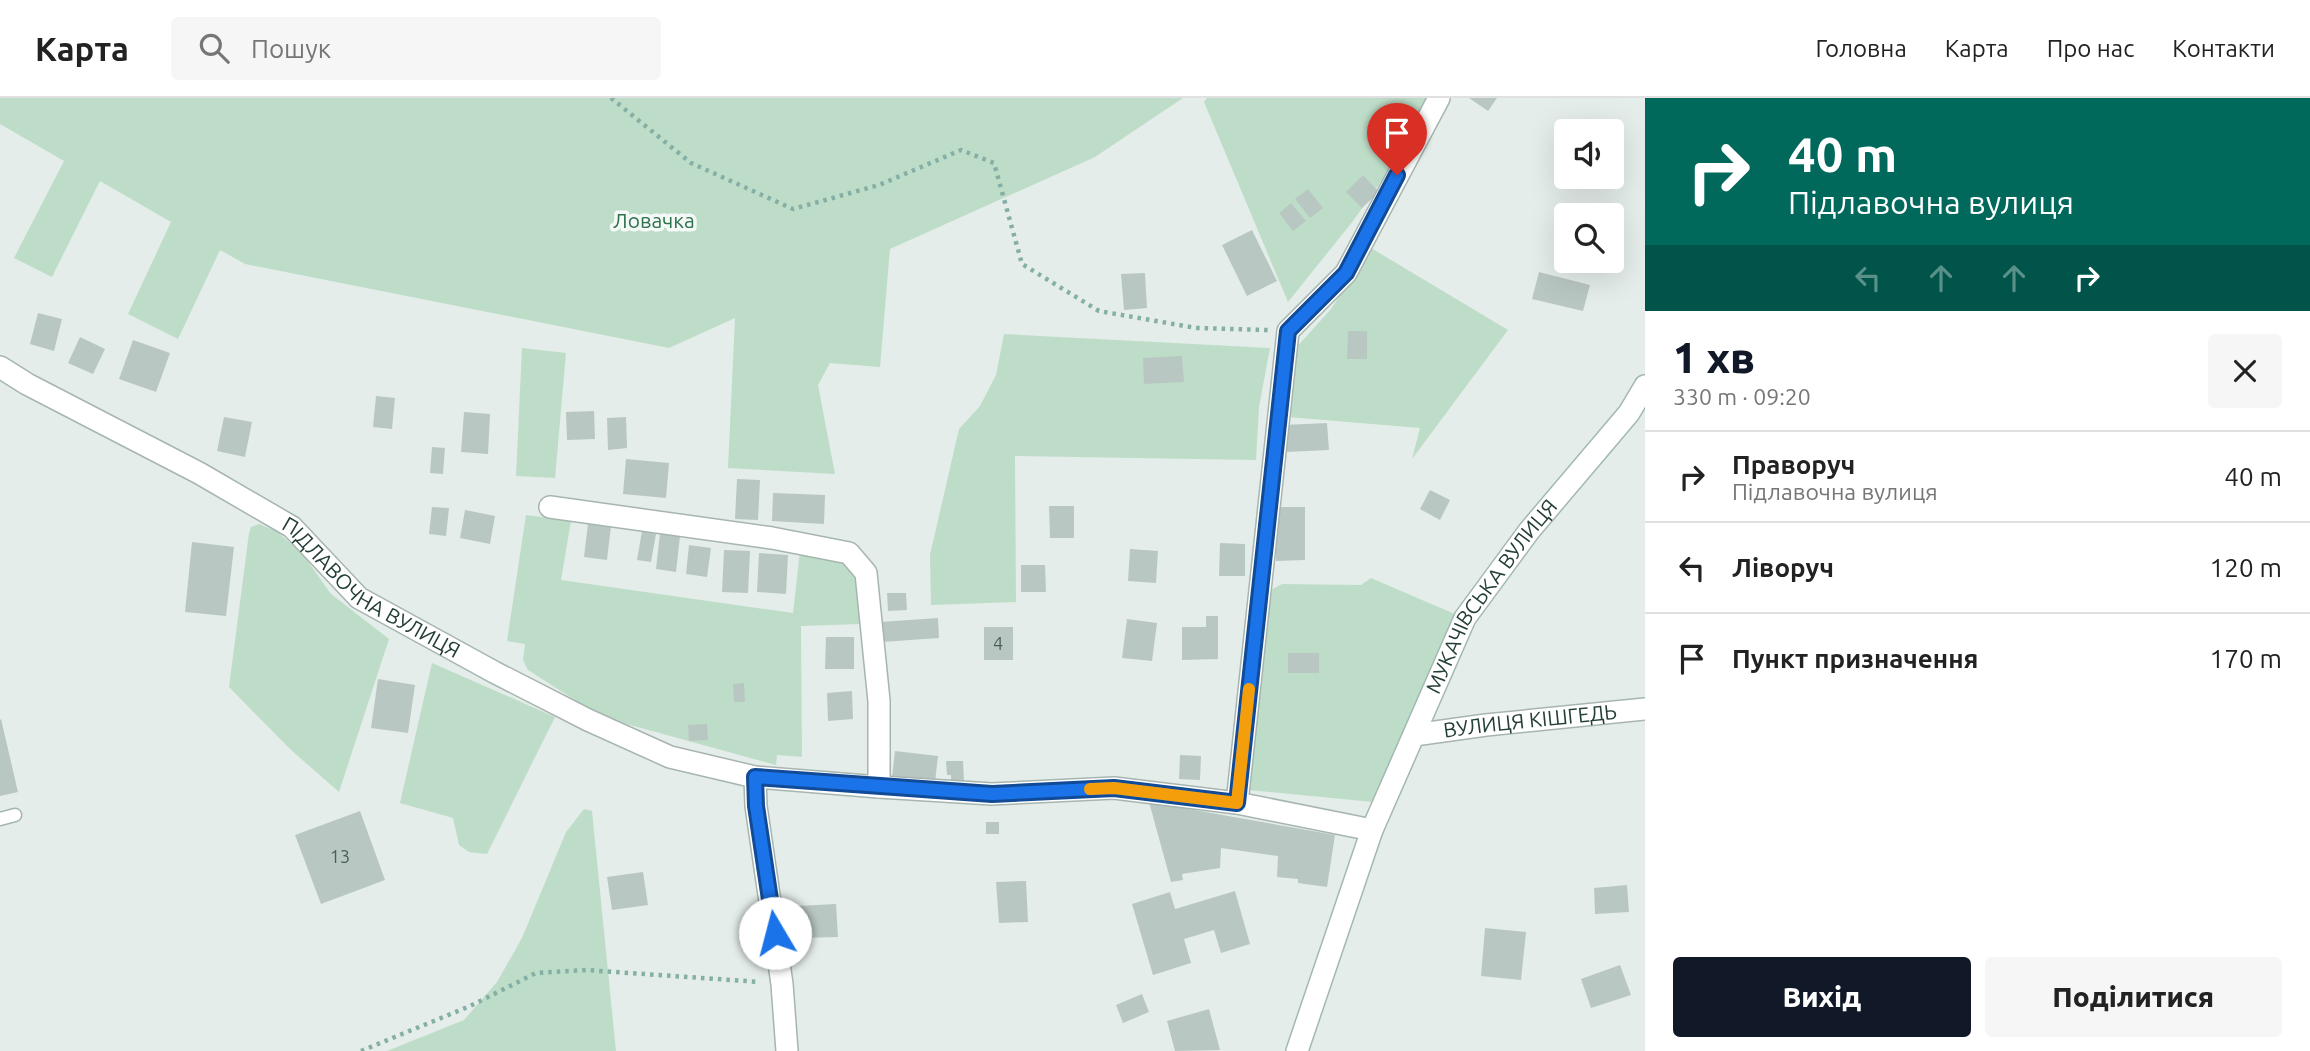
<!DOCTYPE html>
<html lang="uk">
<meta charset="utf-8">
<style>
body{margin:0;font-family:Ubuntu,sans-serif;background:#f6f6f6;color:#222;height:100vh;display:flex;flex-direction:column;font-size:26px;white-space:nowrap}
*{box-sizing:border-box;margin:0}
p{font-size:23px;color:#767676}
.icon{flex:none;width:38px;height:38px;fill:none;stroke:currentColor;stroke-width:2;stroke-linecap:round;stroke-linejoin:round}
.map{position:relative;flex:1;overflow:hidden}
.side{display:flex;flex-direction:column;background:#fff;width:665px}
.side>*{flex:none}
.hud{background:#00695c;color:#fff;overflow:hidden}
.tools{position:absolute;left:1554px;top:21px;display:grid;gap:14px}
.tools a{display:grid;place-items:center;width:70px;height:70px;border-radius:7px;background:#fff;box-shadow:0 7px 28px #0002;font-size:35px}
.pin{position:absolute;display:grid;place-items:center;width:60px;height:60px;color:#fff;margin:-72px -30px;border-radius:50% 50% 50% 0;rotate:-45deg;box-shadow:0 0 7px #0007}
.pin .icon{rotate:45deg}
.me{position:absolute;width:77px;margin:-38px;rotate:352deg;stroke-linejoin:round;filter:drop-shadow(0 0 5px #0008)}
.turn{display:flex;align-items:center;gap:24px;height:147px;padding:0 28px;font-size:32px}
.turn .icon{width:91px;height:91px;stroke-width:2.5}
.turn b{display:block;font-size:49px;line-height:60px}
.lanes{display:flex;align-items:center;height:66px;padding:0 28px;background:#0003;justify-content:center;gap:35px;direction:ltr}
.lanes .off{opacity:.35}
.round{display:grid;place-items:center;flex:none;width:74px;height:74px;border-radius:7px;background:#f6f6f6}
.summary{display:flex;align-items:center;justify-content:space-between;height:119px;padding:0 28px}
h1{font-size:42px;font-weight:800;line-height:52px;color:#111827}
.button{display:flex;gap:14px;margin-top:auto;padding:14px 28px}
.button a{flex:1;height:80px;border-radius:7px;background:#111827;color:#fff;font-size:28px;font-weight:800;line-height:80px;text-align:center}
.button a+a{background:#f6f6f6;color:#222}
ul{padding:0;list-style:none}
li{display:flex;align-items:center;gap:21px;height:91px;padding:0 28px;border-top:2px solid #e0e0e0}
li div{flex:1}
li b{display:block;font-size:26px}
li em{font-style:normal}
header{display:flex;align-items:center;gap:42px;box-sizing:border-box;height:98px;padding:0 35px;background:#fff;border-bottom:2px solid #e0e0e0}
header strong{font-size:33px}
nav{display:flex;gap:38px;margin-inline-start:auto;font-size:24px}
.search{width:490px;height:63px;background:#f6f6f6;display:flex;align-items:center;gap:18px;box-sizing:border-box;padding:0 24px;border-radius:7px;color:#767676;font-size:26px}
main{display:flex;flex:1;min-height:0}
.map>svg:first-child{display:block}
.green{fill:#beddc8}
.building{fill:#b9c7c2}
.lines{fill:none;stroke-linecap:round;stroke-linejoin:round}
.lane-casing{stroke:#a7b5b0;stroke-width:15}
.street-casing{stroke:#a7b5b0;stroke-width:24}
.secondary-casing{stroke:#a2b8b1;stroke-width:24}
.path{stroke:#85afa4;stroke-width:4.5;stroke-dasharray:3.5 5;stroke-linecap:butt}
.lane{stroke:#fff;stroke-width:12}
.street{stroke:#fff;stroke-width:21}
.secondary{stroke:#fff;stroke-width:21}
.route-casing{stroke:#114b97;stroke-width:18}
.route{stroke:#1a73e8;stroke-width:12}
.slow{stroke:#f59e0b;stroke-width:12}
.labels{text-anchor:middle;stroke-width:7;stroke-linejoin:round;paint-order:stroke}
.number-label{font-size:18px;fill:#49605a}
.park-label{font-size:21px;fill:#2f734d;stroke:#f4f9f7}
.street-label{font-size:21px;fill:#243e38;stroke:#f4f9f7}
</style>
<header>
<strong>Карта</strong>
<div class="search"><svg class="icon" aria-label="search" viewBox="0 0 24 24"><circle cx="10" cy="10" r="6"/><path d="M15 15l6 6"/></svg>Пошук</div>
<nav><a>Головна</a><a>Карта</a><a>Про нас</a><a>Контакти</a></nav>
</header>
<main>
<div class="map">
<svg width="1645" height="953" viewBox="0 0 1645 953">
<rect width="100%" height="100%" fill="#e4ede9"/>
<path class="green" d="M 0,0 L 1183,0 L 1095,59 L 890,151 L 880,269 L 830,265 L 818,287 L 835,376 L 728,370 L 735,220 L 669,250 L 245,166 L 220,152 L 178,241 L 128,216 L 171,124 L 100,83 L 52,179 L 14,160 L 64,63 L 0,26 Z
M 1207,0 L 1430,0 L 1399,58 L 1353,123 L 1288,204 L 1204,4 Z
M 1371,150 L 1508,232 L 1412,361 L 1420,330 L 1288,319 L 1295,251 L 1331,211 Z
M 1004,236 L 1270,250 L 1259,309 L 1256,362 L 1015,358 L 1016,504 L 931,507 L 930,457 L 959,331 L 980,308 L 996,277 Z
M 522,250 L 566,255 L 555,380 L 516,378 Z
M 526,417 L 571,423 L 561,482 L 793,515 L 800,453 L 847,463 L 855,481 L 860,526 L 801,528 L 802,659 L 777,657 L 776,667 L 623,625 L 583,607 L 528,572 L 523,562 L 525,546 L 507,543 Z
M 259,426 L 276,433 L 302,455 L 331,496 L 389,541 L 339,694 L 291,652 L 229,589 L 249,435 L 251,429 Z
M 1371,480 L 1457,517 L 1373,704 L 1248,692 L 1266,495 L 1282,486 L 1361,487 Z
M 432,565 L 555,619 L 487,756 L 469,754 L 459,747 L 453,720 L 400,705 Z
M 584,711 L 592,713 L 616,953 L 387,953 L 464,922 L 497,884 L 522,840 L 566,734 Z"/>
<path class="building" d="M 1469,0 L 1497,0 L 1488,13 Z
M 1363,77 L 1379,94 L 1362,110 L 1346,94 Z
M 1308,91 L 1323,110 L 1310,120 L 1295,101 Z
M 1291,105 L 1306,123 L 1293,133 L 1279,115 Z
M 1252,132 L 1277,183 L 1247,198 L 1222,147 Z
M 1539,174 L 1590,187 L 1583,213 L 1532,201 Z
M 1145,175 L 1147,210 L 1124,212 L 1121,176 Z
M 38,215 L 62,221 L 54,253 L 30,246 Z
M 1348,233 L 1367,233 L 1367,261 L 1347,261 Z
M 80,239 L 105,251 L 93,276 L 68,265 Z
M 133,242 L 170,255 L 156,294 L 119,281 Z
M 1182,258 L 1184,284 L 1144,286 L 1143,260 Z
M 376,298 L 395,300 L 392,331 L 373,329 Z
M 594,313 L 595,341 L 567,342 L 566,314 Z
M 464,314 L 490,316 L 488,356 L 461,354 Z
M 224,319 L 252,324 L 245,359 L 217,353 Z
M 626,319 L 627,350 L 608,352 L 607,320 Z
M 1327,325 L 1329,352 L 1285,354 L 1283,327 Z
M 432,349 L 445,350 L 443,376 L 430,375 Z
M 626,361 L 669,365 L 666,400 L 623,396 Z
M 737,381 L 760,382 L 758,422 L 735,421 Z
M 1430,392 L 1450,402 L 1440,422 L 1420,411 Z
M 773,395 L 825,397 L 824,426 L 772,423 Z
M 1049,408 L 1074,408 L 1074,440 L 1050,440 Z
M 432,409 L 449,410 L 446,438 L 429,436 Z
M 1275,409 L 1305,409 L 1305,462 L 1276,463 Z
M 465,412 L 495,418 L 490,446 L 460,440 Z
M 588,426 L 611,428 L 607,462 L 584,459 Z
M 642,433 L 656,436 L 651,464 L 637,462 Z
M 660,435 L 680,438 L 676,474 L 656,471 Z
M 192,444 L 234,449 L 226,518 L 185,514 Z
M 1220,445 L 1245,446 L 1245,478 L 1219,478 Z
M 689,447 L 711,450 L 707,479 L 686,476 Z
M 1130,451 L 1158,453 L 1156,485 L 1128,483 Z
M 724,452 L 750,453 L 748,495 L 722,494 Z
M 759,455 L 788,457 L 786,496 L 757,494 Z
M 1021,467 L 1045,467 L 1046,494 L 1021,494 Z
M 887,495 L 906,495 L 907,512 L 888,513 Z
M 1206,518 L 1218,518 L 1218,561 L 1182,562 L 1182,529 L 1206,529 Z
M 938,520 L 939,540 L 882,544 L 880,524 Z
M 1127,521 L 1157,525 L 1152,563 L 1122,560 Z
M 984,529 L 1013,529 L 1013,562 L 984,562 Z
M 826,539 L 854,539 L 854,571 L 825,571 Z
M 1288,555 L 1319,555 L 1319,575 L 1288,575 Z
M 378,581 L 415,587 L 408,635 L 371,630 Z
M 744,585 L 745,604 L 734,604 L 733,586 Z
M 852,593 L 853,621 L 828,623 L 827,595 Z
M 1,621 L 18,694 L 0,698 L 0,622 Z
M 707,626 L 708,642 L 689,643 L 688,627 Z
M 895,653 L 938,658 L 935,684 L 892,679 Z
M 1180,657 L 1201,658 L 1200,682 L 1179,681 Z
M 946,663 L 963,663 L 964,683 L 951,684 L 951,677 L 947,677 Z
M 1149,704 L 1335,737 L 1327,789 L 1298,785 L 1298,781 L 1277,779 L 1278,758 L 1221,750 L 1220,770 L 1182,776 L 1183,782 L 1171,784 Z
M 360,713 L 385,782 L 321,806 L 295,737 Z
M 986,724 L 999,724 L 999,736 L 986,736 Z
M 643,774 L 648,807 L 612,812 L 607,779 Z
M 1026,783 L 1028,824 L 999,825 L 996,784 Z
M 1627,787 L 1629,814 L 1595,816 L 1594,790 Z
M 1235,793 L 1250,846 L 1221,855 L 1214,832 L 1184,841 L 1191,865 L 1153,877 L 1132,806 L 1170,794 L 1175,811 Z
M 836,806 L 838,839 L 798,840 L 797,808 Z
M 1485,830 L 1526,834 L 1521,882 L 1481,878 Z
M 1620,867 L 1631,897 L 1591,910 L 1581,881 Z
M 1142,896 L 1149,914 L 1123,925 L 1116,907 Z
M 1209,911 L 1220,952 L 1175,953 L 1167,923 Z"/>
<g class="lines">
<g class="lane-casing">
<path id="lane" d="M 0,721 L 15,717"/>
</g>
<g class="street-casing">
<g id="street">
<path id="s1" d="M 0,269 L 27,286 L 199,375 L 292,429 L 359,500 L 494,574 L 588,622 L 670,659 L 755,679 L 879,689 L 992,696 L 1114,690 L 1237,705 L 1372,732"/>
<path d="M 550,409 L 772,440 L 849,455 L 866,475 L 879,603 L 879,689"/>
<path id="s2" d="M 1414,637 L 1486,627 L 1645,611"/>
<path d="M 755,679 L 756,708 L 782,886 L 787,953"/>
<path d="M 1237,705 L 1288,233 L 1346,175 L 1439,0"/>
</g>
</g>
<g class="secondary-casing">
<g id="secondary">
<path id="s3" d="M 1297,953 L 1372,732 L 1465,520 L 1529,433 L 1629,315 L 1645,288"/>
</g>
</g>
<path class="path" d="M 611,0 L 691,65 L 793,111 L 879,87 L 961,52 L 994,65 L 1022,166 L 1099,213 L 1196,230 L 1268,232
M 361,953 L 470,908 L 536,875 L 586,872 L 760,884"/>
<use href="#lane" class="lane"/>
<use href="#street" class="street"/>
<use href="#secondary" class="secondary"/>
</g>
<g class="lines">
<g class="route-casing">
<path id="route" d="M 775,835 L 756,708 L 755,679 L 992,696 L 1114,690 L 1237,705 L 1288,233 L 1346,175 L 1397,77"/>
</g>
<use href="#route" class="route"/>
<path class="slow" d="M 1090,691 L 1114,690 L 1237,705 L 1249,591"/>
</g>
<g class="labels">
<g class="number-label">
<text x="998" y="552">4</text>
<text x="340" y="765">13</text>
</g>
<g class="park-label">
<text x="654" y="130">Ловачка</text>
</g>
<g class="street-label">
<text dy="7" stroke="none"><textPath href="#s1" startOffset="434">ПІДЛАВОЧНА ВУЛИЦЯ</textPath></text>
<text dy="7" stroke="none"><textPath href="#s3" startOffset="497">МУКАЧІВСЬКА ВУЛИЦЯ</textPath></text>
<text dy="7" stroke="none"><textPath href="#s2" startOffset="117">ВУЛИЦЯ КІШГЕДЬ</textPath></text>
</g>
</g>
</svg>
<div class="tools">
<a><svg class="icon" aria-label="sound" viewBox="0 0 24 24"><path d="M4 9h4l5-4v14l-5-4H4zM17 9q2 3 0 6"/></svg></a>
<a><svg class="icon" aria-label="search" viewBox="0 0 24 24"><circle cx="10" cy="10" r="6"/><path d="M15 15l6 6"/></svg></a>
</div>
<div class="pin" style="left:1397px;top:77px;background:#d93025"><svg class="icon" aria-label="arrive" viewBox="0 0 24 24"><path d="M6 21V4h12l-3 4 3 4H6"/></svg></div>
<svg class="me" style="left:775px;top:835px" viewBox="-20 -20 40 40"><circle r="19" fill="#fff"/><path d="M0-13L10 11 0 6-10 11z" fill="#1a73e8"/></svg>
</div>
<section class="side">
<div class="hud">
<div class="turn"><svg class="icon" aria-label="right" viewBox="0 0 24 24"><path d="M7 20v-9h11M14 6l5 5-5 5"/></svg><div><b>40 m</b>Підлавочна вулиця</div></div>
<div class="lanes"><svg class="icon off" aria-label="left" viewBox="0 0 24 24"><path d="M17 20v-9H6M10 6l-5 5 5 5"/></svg><svg class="icon off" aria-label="ahead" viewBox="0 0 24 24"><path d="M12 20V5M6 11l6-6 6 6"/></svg><svg class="icon off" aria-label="ahead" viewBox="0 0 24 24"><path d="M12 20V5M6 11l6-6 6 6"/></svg><svg class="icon" aria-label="right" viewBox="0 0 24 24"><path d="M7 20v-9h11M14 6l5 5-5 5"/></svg></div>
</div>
<div class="summary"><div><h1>1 хв</h1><p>330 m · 09:20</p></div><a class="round"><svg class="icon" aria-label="close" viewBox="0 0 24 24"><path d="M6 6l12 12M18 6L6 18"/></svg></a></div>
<ul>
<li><svg class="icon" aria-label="right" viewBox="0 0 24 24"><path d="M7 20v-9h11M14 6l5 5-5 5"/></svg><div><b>Праворуч</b><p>Підлавочна вулиця</p></div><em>40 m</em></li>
<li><svg class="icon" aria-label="left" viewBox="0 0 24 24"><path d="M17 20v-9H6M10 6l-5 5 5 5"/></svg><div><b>Ліворуч</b></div><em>120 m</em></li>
<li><svg class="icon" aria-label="arrive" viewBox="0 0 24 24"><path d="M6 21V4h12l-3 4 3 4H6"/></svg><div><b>Пункт призначення</b></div><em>170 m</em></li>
</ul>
<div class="button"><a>Вихід</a><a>Поділитися</a></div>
</section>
</main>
